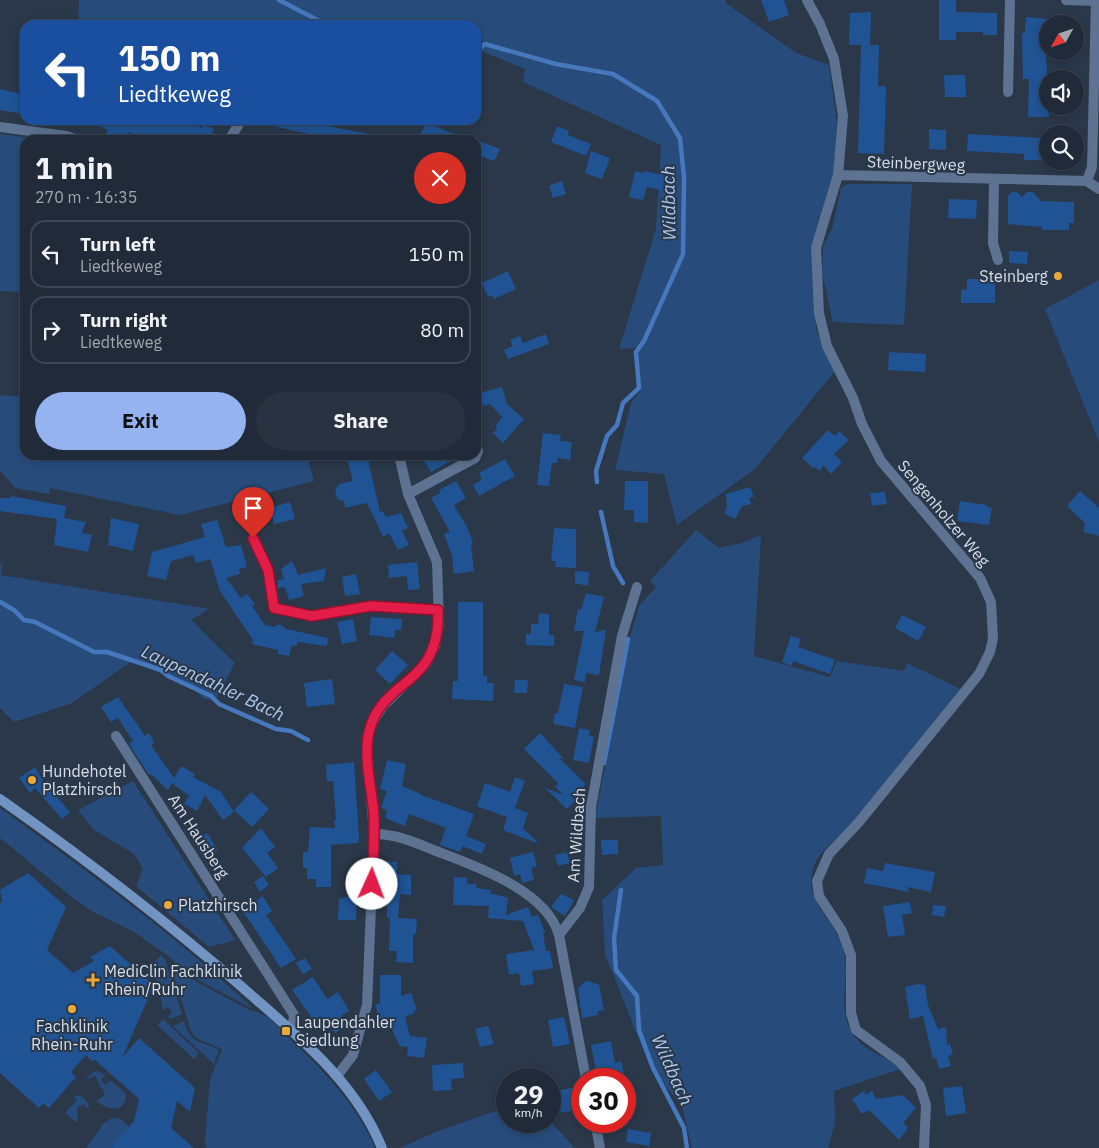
<!DOCTYPE html>
<meta charset="utf-8">
<style>
body{margin:0;font-family:"IBM Plex Sans",sans-serif;background:#283240;color:#f1f3f6;height:100vh;display:flex;flex-direction:column;font-size:19px;white-space:nowrap}
*{box-sizing:border-box;margin:0}
p{font-size:16px;color:#a2a7ae}
.icon{flex:none;width:28px;height:28px;fill:none;stroke:currentColor;stroke-width:2;stroke-linecap:round;stroke-linejoin:round}
.map{position:relative;flex:1;overflow:hidden}
.drawer{position:absolute;left:20px;top:135px;width:461px;height:325px;display:flex;flex-direction:column;background:#202a38;border-radius:15px;box-shadow:0 2px 8px #0003,0 0 0 1px #3d4653}
.drawer>*{flex:none}
.banner{position:absolute;left:20px;top:20px;width:461px;height:105px;border-radius:15px;box-shadow:0 2px 8px #0003,0 0 0 1px #3d4653;background:#1a4fa0;color:#fff;overflow:hidden}
.needle{width:32px;rotate:230deg}
.controls{position:absolute;left:1039px;top:15px;display:grid;gap:10px}
.controls a{display:grid;place-items:center;width:45px;height:45px;border-radius:50%;background:#202a38;box-shadow:0 2px 8px #0003,0 0 0 1px #3d4653;font-size:25px}
.speed{position:absolute;left:496px;top:1068px;display:flex;gap:10px;font-size:25px;font-weight:700;text-align:center}
.speed>*{display:grid;place-content:center;width:65px;height:65px;border-radius:50%;background:#202a38;box-shadow:0 2px 8px #0003,0 0 0 1px #3d4653;line-height:1}
.speed small{font-size:12px;font-weight:400}
.speed .limit{border:8px solid #d22;background:#fff;color:#111}
.pin{position:absolute;display:grid;place-items:center;width:42px;height:42px;color:#fff;margin:-51px -21px;border-radius:50% 50% 50% 0;rotate:-45deg;box-shadow:0 0 5px #0007}
.pin .icon{rotate:45deg}
.me{position:absolute;width:55px;margin:-28px;rotate:2deg;stroke-linejoin:round;filter:drop-shadow(0 0 4px #0008)}
.turn{display:flex;align-items:center;gap:18px;height:105px;padding:0 15px;font-size:22px}
.turn .icon{width:65px;height:65px;stroke-width:2.5}
.turn b{display:block;font-size:35px;line-height:42px}
.round{display:grid;place-items:center;flex:none;width:52px;height:52px;border-radius:26px;background:#283240}
.summary{display:flex;align-items:center;justify-content:space-between;height:85px;padding:0 15px}
h1{font-size:30px;font-weight:700;line-height:38px}
.cta{display:flex;gap:10px;margin-top:auto;padding:10px 15px}
.cta a{flex:1;height:58px;border-radius:30px;background:#95b2f1;color:#111;font-size:20px;font-weight:700;line-height:58px;text-align:center}
.cta a+a{background:#283240;color:#f1f3f6}
ul{padding:0;list-style:none}
li{display:flex;align-items:center;gap:15px;height:68px;margin:0 10px 8px;padding:0 5px;border:2px solid #3d4653;border-radius:15px}
li div{flex:1}
li b{display:block;font-size:19px}
li em{font-style:normal}
.map>svg:first-child{display:block}
.green{fill:#274c7c}
.lines{fill:none;stroke-linecap:round;stroke-linejoin:round}
.stream{stroke:#4578bc;stroke-width:4.5}
.building{fill:#205393}
.street{stroke:#5d7391;stroke-width:10}
.secondary{stroke:#7194c3;stroke-width:10}
.route-casing{stroke:#92132f;stroke-width:12}
.route{stroke:#e11d48;stroke-width:9}
.poi-dot{fill:#eca93a;stroke:#2a384a;stroke-width:2}
.labels{text-anchor:middle;stroke-width:4;stroke-linejoin:round;paint-order:stroke}
.street-label{font-size:16px;fill:#d7dfeb;stroke:#2a384a}
.poi-label{font-size:16px;fill:#d7dfeb;stroke:#2a384a;text-anchor:start}
.water-label{font-size:18px;font-style:italic;fill:#aec9ed;stroke:#2a384a}
</style>
<div class="map">
<svg width="1099" height="1148" viewBox="0 0 1099 1148">
<rect width="100%" height="100%" fill="#2a384a"/>
<path class="green" d="M 79,0 L 726,0 L 726,3 L 796,53 L 829,65 L 837,123 L 834,171 L 811,248 L 816,330 L 835,371 L 755,469 L 677,525 L 664,474 L 615,470 L 631,403 L 641,390 L 637,348 L 619,349 L 656,229 L 661,145 L 523,82 L 525,69 L 482,51 L 476,56 L 476,25 L 78,25 Z
M 0,134 L 47,140 L 25,140 L 25,292 L 0,291 Z
M 847,184 L 912,184 L 904,325 L 833,322 L 822,273 L 823,246 L 832,229 L 841,188 Z
M 1099,280 L 1099,442 L 1045,309 Z
M 0,395 L 25,397 L 25,455 L 307,455 L 314,481 L 180,515 L 50,488 L 50,494 L 15,488 L 0,470 Z
M 696,530 L 719,548 L 742,543 L 761,535 L 754,656 L 830,677 L 837,661 L 904,671 L 907,663 L 960,689 C 925,732 892,777 855,819 C 844,833 825,846 816,861 C 813,868 811,876 811,883 C 812,909 839,926 844,951 C 851,987 831,1019 865,1047 C 876,1055 890,1059 900,1069 L 834,1091 L 835,1123 L 828,1148 L 692,1148 L 682,1106 L 650,1067 L 605,954 L 602,900 L 636,868 L 663,865 L 661,816 L 595,818 L 630,637 L 639,606 L 656,587 L 650,581 Z
M 0,564 L 2,564 L 1,575 L 209,609 L 191,620 L 235,663 L 215,701 L 203,698 L 190,686 L 132,661 L 72,703 L 14,722 L 0,708 Z
M 133,781 L 235,940 L 209,947 L 136,886 L 143,869 L 134,854 L 94,830 L 78,810 Z
M 0,808 C 87,872 175,934 253,1009 L 189,975 L 167,955 L 131,930 L 97,914 L 78,902 L 0,838 Z
M 161,955 L 165,959 L 182,1014 L 170,1019 L 168,1017 L 172,1011 L 167,1007 L 163,1011 L 160,993 L 163,987 L 148,969 Z
M 171,968 L 251,1011 C 266,1011 279,1028 290,1039 C 324,1071 356,1104 375,1148 L 207,1148 L 205,1142 L 210,1080 L 222,1049 L 196,1038 L 191,1031 Z
M 163,1019 L 199,1053 L 194,1059 L 157,1025 Z
M 184,1021 C 191,1046 200,1039 219,1050 L 214,1064 L 173,1026 Z
M 98,1071 L 105,1075 L 101,1080 L 105,1085 L 110,1080 L 126,1094 C 125,1115 108,1110 96,1101 L 105,1095 L 95,1076 L 85,1080 L 93,1072 Z
M 75,1095 L 83,1097 L 89,1105 L 88,1109 L 83,1104 L 77,1109 L 78,1119 L 76,1122 L 65,1113 L 77,1100 L 74,1096 Z
M 507,1107 L 508,1121 L 550,1121 L 575,1148 L 400,1148 L 438,1131 Z
M 112,1118 L 121,1119 L 129,1127 L 110,1148 L 86,1148 L 104,1123 Z"/>
<g class="lines">
<path class="stream" d="M 279,0 L 327,25
M 476,52 L 485,44 L 556,64 L 613,74 L 657,101 L 680,138 L 684,177 L 683,254 L 644,341 L 636,352 L 639,388 L 623,403 L 617,425 L 607,436 L 596,471 L 597,482
M 601,512 L 613,566 L 623,583
M 0,602 L 14,610 L 24,620 L 35,622 L 94,652 L 107,652 L 161,670 L 168,676 L 211,696 L 219,704 L 276,729 L 291,731 L 308,740
M 604,763 L 628,639
M 621,890 L 614,938 L 616,970 L 637,996 L 639,1030 L 653,1068 L 684,1128 L 687,1148"/>
</g>
<path class="building" d="M 761,0 L 784,0 L 789,15 L 769,22 Z
M 939,0 L 956,0 L 956,12 L 997,13 L 997,35 L 983,35 L 983,32 L 956,32 L 956,40 L 939,40 Z
M 871,12 L 870,45 L 879,45 L 878,86 L 886,86 L 884,154 L 858,153 L 861,45 L 866,45 L 849,45 L 850,13 Z
M 1026,17 L 1048,19 L 1046,54 L 1049,117 L 1028,117 L 1029,79 L 1023,79 L 1022,33 L 1025,33 Z
M 944,75 L 965,75 L 966,97 L 945,97 Z
M 0,89 L 25,95 L 25,114 L 0,110 Z
M 86,120 L 184,120 L 202,128 L 203,124 L 214,129 L 209,140 L 151,140 L 129,132 L 128,140 L 103,140 L 108,130 Z
M 270,120 L 313,120 L 312,123 L 375,135 L 375,140 L 341,140 L 322,137 L 269,125 Z
M 426,122 L 435,126 L 468,140 L 418,140 Z
M 557,126 L 569,131 L 568,135 L 591,144 L 586,156 L 551,142 Z
M 929,129 L 946,130 L 946,150 L 929,149 Z
M 968,134 L 1043,138 L 1042,160 L 1024,160 L 1024,154 L 967,151 Z
M 476,140 L 500,149 L 494,161 L 476,154 Z
M 591,151 L 610,158 L 602,179 L 585,173 Z
M 635,171 L 642,173 L 645,171 L 674,178 L 671,192 L 647,187 L 643,200 L 629,197 Z
M 562,181 L 566,194 L 553,198 L 549,186 Z
M 1012,192 L 1017,192 L 1022,197 L 1027,192 L 1033,192 L 1041,201 L 1074,202 L 1074,223 L 1069,223 L 1069,230 L 1042,230 L 1042,227 L 1008,224 L 1008,196 Z
M 949,199 L 977,200 L 976,219 L 948,218 Z
M 1009,251 L 1028,252 L 1027,264 L 1009,263 Z
M 508,271 L 516,289 L 494,299 L 492,295 L 488,297 L 482,283 Z
M 967,279 L 995,279 L 995,303 L 961,303 L 961,290 L 967,289 Z
M 546,334 L 549,344 L 508,359 L 504,350 L 513,346 L 510,340 L 520,336 L 523,343 Z
M 889,352 L 926,354 L 925,372 L 888,370 Z
M 502,387 L 507,404 L 524,419 L 503,443 L 493,433 L 497,429 L 496,425 L 502,417 L 490,404 L 483,406 L 480,393 Z
M 828,430 L 835,436 L 839,431 L 849,440 L 834,454 L 842,462 L 831,474 L 823,465 L 820,471 L 815,467 L 813,468 L 802,458 Z
M 543,433 L 561,435 L 560,441 L 572,442 L 570,460 L 558,458 L 557,463 L 552,463 L 549,486 L 537,485 Z
M 346,455 L 367,455 L 380,512 L 383,511 L 386,517 L 401,513 L 408,528 L 402,531 L 409,545 L 398,550 L 389,533 L 383,537 L 367,503 L 345,508 L 344,501 L 337,499 L 335,490 L 339,484 L 353,481 Z
M 421,455 L 460,455 L 431,472 Z
M 505,459 L 515,476 L 479,496 L 473,485 L 482,480 L 479,473 Z
M 456,481 L 466,498 L 454,505 L 467,527 L 473,543 L 471,545 L 474,571 L 454,574 L 452,556 L 444,534 L 450,532 L 431,498 L 440,493 L 439,490 Z
M 625,481 L 648,481 L 648,523 L 634,522 L 634,510 L 624,510 Z
M 750,487 L 754,497 L 749,498 L 751,504 L 742,506 L 735,519 L 724,513 L 727,507 L 726,494 Z
M 1080,491 L 1099,508 L 1099,536 L 1083,532 L 1085,523 L 1067,506 Z
M 885,492 L 887,504 L 872,506 L 870,493 Z
M 11,496 L 66,506 L 64,518 L 86,522 L 82,533 L 92,535 L 88,552 L 54,545 L 57,519 L 0,511 L 0,498 L 11,498 Z
M 960,501 L 987,505 L 987,507 L 992,508 L 989,525 L 957,521 Z
M 290,502 L 295,519 L 274,524 L 270,508 Z
M 111,518 L 139,524 L 133,551 L 108,545 Z
M 217,520 L 226,547 L 241,545 L 247,567 L 239,569 L 240,574 L 226,578 L 241,598 L 247,594 L 255,604 L 252,606 L 265,625 L 274,627 L 280,624 L 286,629 L 328,638 L 327,646 L 297,642 L 297,646 L 292,645 L 289,656 L 278,654 L 278,650 L 252,644 L 253,640 L 220,591 L 210,559 L 196,563 L 193,555 L 171,561 L 166,580 L 147,576 L 152,552 L 205,537 L 201,524 Z
M 554,528 L 576,529 L 576,568 L 555,567 L 556,561 L 551,561 Z
M 292,561 L 298,575 L 326,568 L 324,581 L 301,584 L 304,596 L 289,600 L 285,587 L 278,588 L 277,580 L 284,579 L 281,569 Z
M 417,562 L 420,589 L 408,590 L 407,576 L 389,578 L 388,565 Z
M 575,571 L 589,572 L 588,586 L 575,583 Z
M 356,574 L 360,594 L 345,596 L 342,577 Z
M 586,593 L 604,597 L 595,632 L 606,630 L 599,675 L 586,673 L 585,682 L 574,680 L 584,631 L 574,631 L 578,609 L 581,610 Z
M 458,602 L 483,602 L 483,676 L 487,676 L 487,683 L 494,683 L 493,701 L 452,699 L 453,681 L 458,681 Z
M 539,613 L 549,614 L 549,635 L 554,635 L 554,646 L 526,645 L 526,634 L 531,634 L 531,624 L 538,624 Z
M 902,615 L 926,627 L 918,641 L 895,628 Z
M 371,617 L 402,619 L 401,630 L 395,630 L 394,638 L 369,635 Z
M 353,619 L 357,641 L 342,644 L 337,622 Z
M 791,636 L 801,639 L 798,647 L 835,660 L 830,674 L 793,661 L 792,666 L 782,662 Z
M 392,651 L 408,665 L 390,684 L 375,670 Z
M 332,679 L 335,704 L 307,707 L 304,683 Z
M 515,680 L 528,680 L 527,693 L 514,693 Z
M 564,684 L 583,687 L 575,728 L 553,724 L 555,713 L 558,713 Z
M 118,697 L 145,736 L 149,733 L 154,742 L 151,745 L 174,778 L 181,766 L 195,774 L 193,777 L 221,792 L 234,812 L 223,820 L 205,795 L 197,811 L 184,804 L 189,796 L 172,783 L 168,790 L 151,774 L 149,775 L 129,744 L 133,741 L 118,718 L 111,722 L 101,707 Z
M 579,728 L 590,730 L 589,736 L 594,737 L 589,763 L 573,760 Z
M 540,733 L 564,759 L 559,758 L 586,784 L 572,798 L 576,800 L 567,809 L 545,788 L 564,795 L 555,787 L 558,783 L 524,749 Z
M 387,760 L 406,764 L 402,786 L 421,794 L 421,795 L 474,814 L 466,836 L 486,844 L 482,854 L 462,846 L 460,852 L 440,845 L 446,828 L 428,821 L 409,814 L 405,826 L 385,818 L 387,811 L 381,808 L 387,791 L 380,789 Z
M 354,762 L 359,840 L 358,843 L 331,845 L 331,887 L 316,887 L 316,879 L 307,879 L 307,868 L 303,868 L 303,852 L 308,852 L 310,827 L 335,828 L 334,820 L 336,820 L 333,781 L 327,781 L 326,765 Z
M 35,767 L 44,782 L 70,812 L 62,819 L 35,788 L 30,793 L 19,778 Z
M 515,777 L 525,781 L 515,808 L 528,813 L 523,828 L 539,844 L 503,830 L 507,817 L 477,806 L 485,783 L 510,792 Z
M 251,792 L 269,809 L 252,827 L 234,810 Z
M 261,828 L 275,847 L 267,853 L 278,868 L 266,877 L 242,848 Z
M 207,833 L 218,850 L 204,859 L 194,842 Z
M 601,840 L 618,840 L 618,854 L 602,855 Z
M 533,852 L 537,866 L 531,868 L 534,880 L 522,883 L 520,874 L 514,876 L 510,858 Z
M 567,852 L 570,863 L 558,866 L 555,855 Z
M 381,861 L 397,862 L 397,874 L 411,875 L 411,895 L 400,894 L 398,918 L 417,919 L 416,934 L 413,934 L 413,963 L 396,962 L 397,951 L 389,951 L 390,918 L 387,918 L 387,905 L 379,905 Z
M 885,863 L 935,872 L 931,892 L 908,887 L 909,892 L 864,883 L 867,868 L 883,871 Z
M 28,873 L 66,907 L 47,950 L 73,973 L 94,961 L 90,957 L 110,946 L 154,985 L 122,1058 L 139,1038 L 195,1088 L 190,1112 L 177,1101 L 171,1128 L 194,1148 L 110,1148 L 134,1121 L 139,1099 L 95,1060 L 92,1061 L 86,1055 L 71,1072 L 76,1077 L 49,1108 L 43,1103 L 39,1108 L 0,1073 L 0,903 L 2,901 L 0,890 Z
M 263,876 L 269,885 L 260,892 L 254,882 Z
M 454,877 L 467,878 L 467,884 L 477,884 L 476,888 L 491,890 L 490,893 L 508,898 L 506,915 L 528,907 L 532,917 L 538,915 L 545,932 L 543,933 L 546,951 L 550,951 L 553,968 L 532,971 L 534,984 L 521,986 L 519,973 L 509,975 L 506,954 L 534,950 L 523,921 L 488,918 L 489,906 L 453,905 Z
M 357,894 L 356,920 L 338,920 L 339,899 Z
M 561,894 L 574,900 L 565,916 L 551,907 Z
M 263,896 L 272,911 L 266,915 L 296,959 L 281,968 L 242,910 Z
M 910,902 L 912,913 L 902,915 L 905,935 L 888,937 L 883,906 Z
M 933,905 L 946,906 L 944,917 L 932,915 Z
M 305,958 L 312,969 L 303,974 L 296,963 Z
M 380,975 L 401,975 L 401,996 L 411,993 L 417,1010 L 414,1011 L 415,1013 L 405,1017 L 410,1036 L 427,1038 L 424,1058 L 407,1056 L 408,1047 L 400,1046 L 388,1022 L 382,1024 L 375,1005 L 380,1003 Z
M 313,977 L 327,999 L 338,992 L 349,1011 L 341,1016 L 347,1026 L 335,1033 L 325,1018 L 316,1024 L 292,990 Z
M 589,981 L 599,985 L 604,1010 L 597,1012 L 598,1015 L 582,1018 L 578,989 L 584,982 Z
M 918,984 L 925,985 L 928,1005 L 938,1029 L 946,1027 L 947,1045 L 950,1044 L 953,1054 L 948,1056 L 951,1066 L 939,1069 L 936,1058 L 933,1059 L 923,1016 L 910,1019 L 905,987 Z
M 564,1017 L 570,1044 L 553,1047 L 548,1020 Z
M 488,1026 L 494,1044 L 480,1047 L 475,1029 Z
M 611,1041 L 615,1063 L 621,1061 L 624,1074 L 614,1076 L 615,1079 L 598,1079 L 591,1045 Z
M 463,1063 L 464,1078 L 451,1079 L 452,1090 L 433,1091 L 432,1065 Z
M 376,1070 L 392,1092 L 379,1101 L 364,1079 Z
M 962,1086 L 966,1113 L 946,1116 L 943,1088 Z
M 572,1088 L 576,1110 L 559,1113 L 555,1091 Z
M 864,1091 L 866,1095 L 872,1091 L 876,1099 L 903,1095 L 916,1108 L 903,1123 L 908,1128 L 899,1140 L 869,1110 L 862,1114 L 852,1099 Z
M 628,1129 L 651,1133 L 649,1146 L 626,1142 Z"/>
<g class="lines">
<path class="street" d="M 807,0 L 820,24 L 834,59 L 843,116 L 838,175 L 816,248 L 819,313 L 827,346 L 853,398 L 862,424 L 881,461 L 980,578 L 991,602 L 993,638 L 990,652 L 979,674 L 859,822 L 829,854 L 817,881 L 819,896 L 842,931 L 851,955 L 851,1013 L 856,1030 L 900,1062 L 920,1086 L 926,1105 L 924,1148
M 1066,0 L 1096,1
M 1008,92 L 1010,0
M 0,127 L 66,136 L 78,140
M 229,140 L 239,124
M 838,175 L 1087,181 L 1099,189
M 994,180 L 993,243 L 998,260
M 1087,181 L 1092,167 L 1096,0
M 408,494 L 475,458 L 478,451 L 476,445
M 253,538 L 268,570 L 275,608 L 311,616 L 371,606 L 438,610
M 116,736 L 294,1015 L 292,1032
M 374,834 C 397,834 416,843 436,851 C 475,866 546,890 559,935 L 586,1079
M 559,935 L 580,908 L 589,887 L 591,807 L 622,636 L 637,587
M 337,1076 L 353,1055 L 367,1005 L 374,834 L 368,757 L 368,735 L 374,720 L 383,706 L 426,664 L 435,646 L 439,625 L 437,562 L 408,494 L 399,455
M 595,1121 L 600,1148"/>
<path class="secondary" d="M 0,799 C 84,858 165,920 242,987 C 295,1034 355,1080 382,1148"/>
</g>
<g class="lines">
<g class="route-casing">
<path id="route" d="M 253,538 L 268,570 L 274,608 L 312,616 L 371,606 L 438,610 C 441,686 386,676 370,728 C 362,755 372,788 374,815 C 375,838 373,861 372,884"/>
</g>
<use href="#route" class="route"/>
</g>
<g class="poi-dot">
<circle cx="1058" cy="276" r="5"/>
<circle cx="32" cy="780" r="5"/>
<circle cx="168" cy="905" r="5"/>
<path d="M90.5 972.5h5v5h5v5h-5v5h-5v-5h-5v-5h5z"/>
<circle cx="72" cy="1009" r="5"/>
<rect x="281" y="1026" width="10" height="10" rx="2.5"/>
</g>
<g class="labels">
<g class="street-label">
<text transform="translate(916 163) rotate(2)" y="6">Steinbergweg</text>
<text transform="translate(944 513) rotate(50)" y="6">Sengenholzer Weg</text>
<text transform="translate(576 835) rotate(-86)" y="6">Am Wildbach</text>
<text transform="translate(199 836) rotate(57)" y="6">Am Hausberg</text>
</g>
<g class="poi-label">
<text x="1048" y="282" text-anchor="end">Steinberg</text>
<text x="42" y="777">Hundehotel<tspan x="42" dy="18">Platzhirsch</tspan></text>
<text x="178" y="911">Platzhirsch</text>
<text x="104" y="977">MediClin Fachklinik<tspan x="104" dy="18">Rhein/Ruhr</tspan></text>
<text x="296" y="1028">Laupendahler<tspan x="296" dy="18">Siedlung</tspan></text>
<text x="72" y="1032" text-anchor="middle">Fachklinik<tspan x="72" dy="18">Rhein-Ruhr</tspan></text>
</g>
<g class="water-label">
<text transform="translate(669 203) rotate(-91)" y="6">Wildbach</text>
<text transform="translate(213 683) rotate(25)" y="6">Laupendahler Bach</text>
<text transform="translate(672 1070) rotate(66)" y="6">Wildbach</text>
</g>
</g>
</svg>
<div class="controls">
<a><svg class="needle" viewBox="-14 -14 28 28"><path d="M0-13l5 13h-10z" fill="#e53935"/><path d="M0 13l5-13h-10z" fill="#a2a7ae"/></svg></a>
<a><svg class="icon" aria-label="sound" viewBox="0 0 24 24"><path d="M4 9h4l5-4v14l-5-4H4zM17 9q2 3 0 6"/></svg></a>
<a><svg class="icon" aria-label="search" viewBox="0 0 24 24"><circle cx="10" cy="10" r="6"/><path d="M15 15l6 6"/></svg></a>
</div>
<div class="speed"><div>29<small>km/h</small></div><div class="limit">30</div></div>
<div class="pin" style="left:253px;top:538px;background:#d93025"><svg class="icon" aria-label="arrive" viewBox="0 0 24 24"><path d="M6 21V4h12l-3 4 3 4H6"/></svg></div>
<svg class="me" style="left:372px;top:884px" viewBox="-20 -20 40 40"><circle r="19" fill="#fff"/><path d="M0-13L10 11 0 6-10 11z" fill="#e11d48"/></svg>
<div class="banner">
<div class="turn"><svg class="icon" aria-label="left" viewBox="0 0 24 24"><path d="M17 20v-9H6M10 6l-5 5 5 5"/></svg><div><b>150 m</b>Liedtkeweg</div></div>
</div>
<section class="drawer">
<div class="summary"><div><h1>1 min</h1><p>270 m · 16:35</p></div><a class="round" style="background:#d93025;color:#fff"><svg class="icon" aria-label="close" viewBox="0 0 24 24"><path d="M6 6l12 12M18 6L6 18"/></svg></a></div>
<ul>
<li><svg class="icon" aria-label="left" viewBox="0 0 24 24"><path d="M17 20v-9H6M10 6l-5 5 5 5"/></svg><div><b>Turn left</b><p>Liedtkeweg</p></div><em>150 m</em></li>
<li><svg class="icon" aria-label="right" viewBox="0 0 24 24"><path d="M7 20v-9h11M14 6l5 5-5 5"/></svg><div><b>Turn right</b><p>Liedtkeweg</p></div><em>80 m</em></li>
</ul>
<div class="cta"><a>Exit</a><a>Share</a></div>
</section>
</div>
